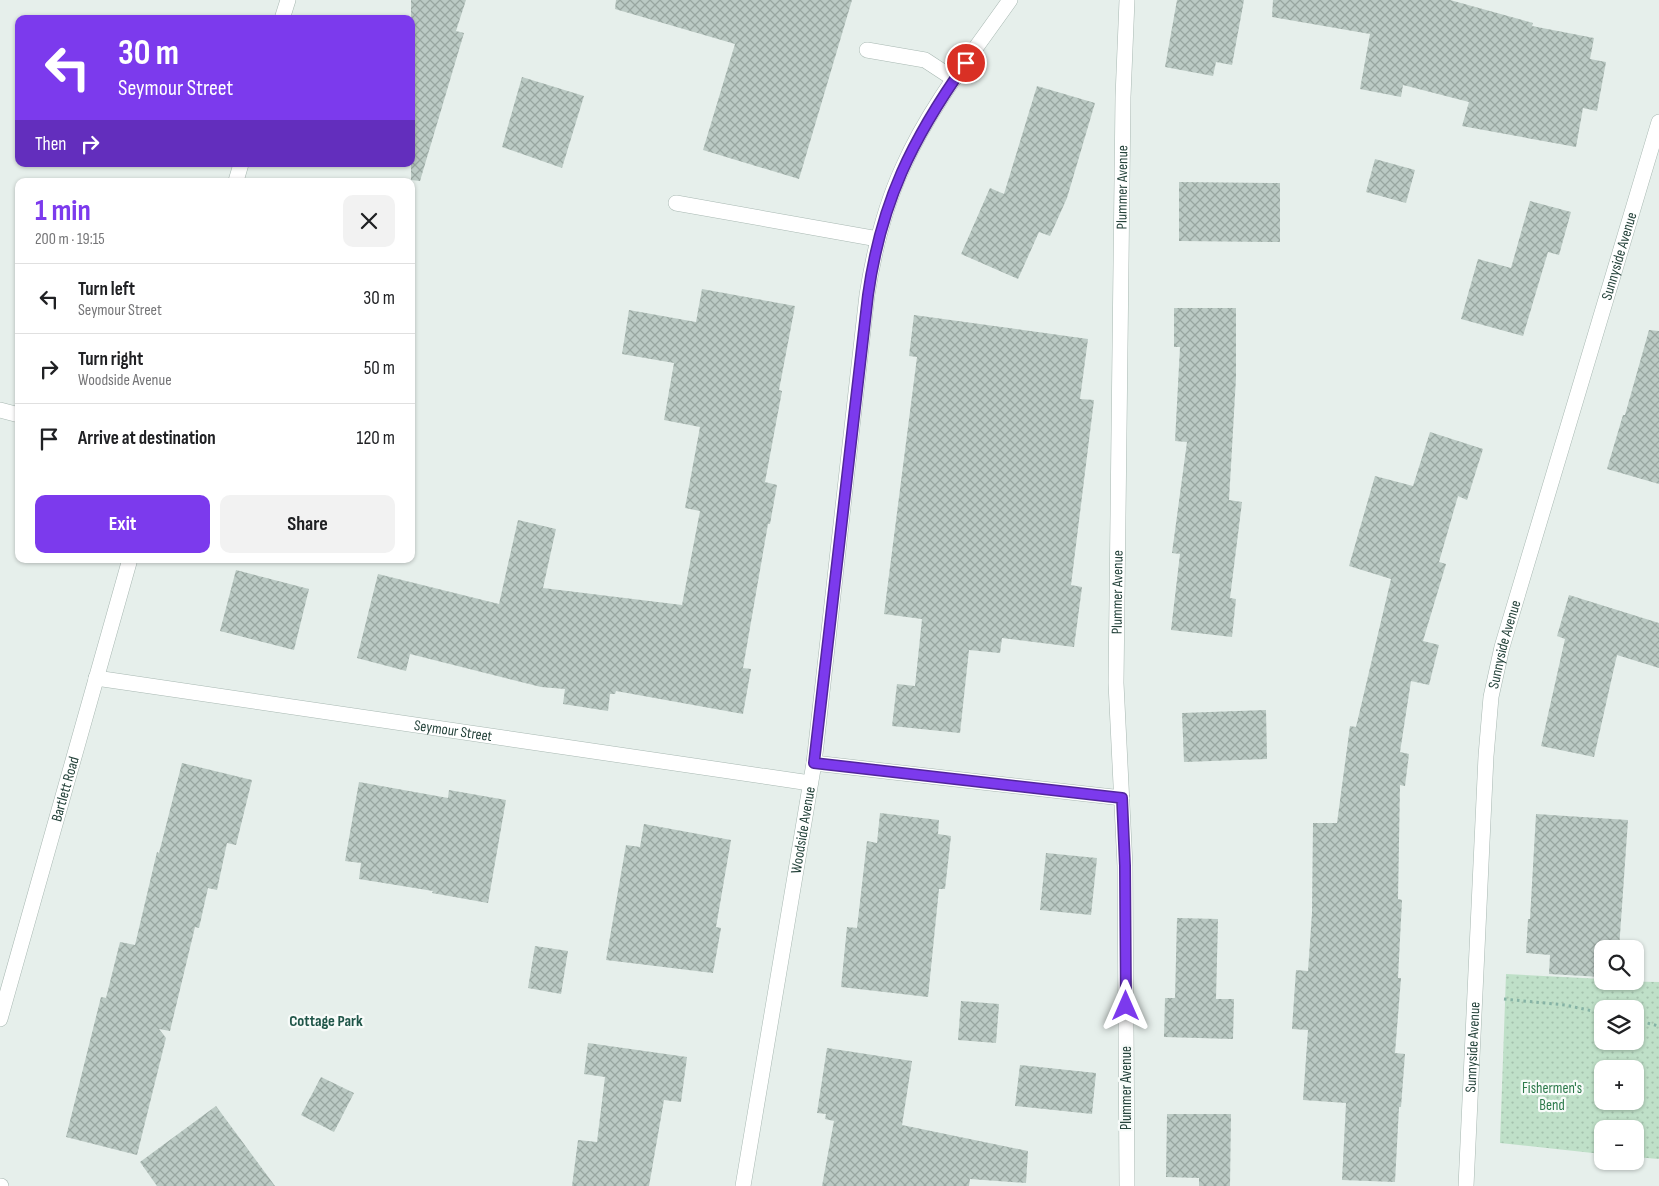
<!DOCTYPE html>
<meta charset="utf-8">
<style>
body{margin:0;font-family:"Sofia Sans Condensed",sans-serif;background:#f2f2f2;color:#202124;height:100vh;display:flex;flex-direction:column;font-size:19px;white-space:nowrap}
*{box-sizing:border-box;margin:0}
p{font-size:16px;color:#757577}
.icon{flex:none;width:28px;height:28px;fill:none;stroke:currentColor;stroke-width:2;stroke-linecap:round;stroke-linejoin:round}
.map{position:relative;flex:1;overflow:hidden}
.details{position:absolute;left:15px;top:178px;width:400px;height:385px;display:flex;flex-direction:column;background:#fff;border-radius:10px;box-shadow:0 1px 4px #0004}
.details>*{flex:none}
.hud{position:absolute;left:15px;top:15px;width:400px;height:152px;border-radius:10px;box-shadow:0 1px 4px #0004;background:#7c3aed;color:#fff;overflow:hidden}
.buttons{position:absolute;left:1594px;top:940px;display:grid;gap:10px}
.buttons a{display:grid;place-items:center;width:50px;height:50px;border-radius:10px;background:#fff;box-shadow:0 1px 4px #0004;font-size:25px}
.pin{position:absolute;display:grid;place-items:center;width:42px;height:42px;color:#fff;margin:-21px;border:2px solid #fff;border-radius:50%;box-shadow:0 1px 5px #0007}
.me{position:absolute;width:55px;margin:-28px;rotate:0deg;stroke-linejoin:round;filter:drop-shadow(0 0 4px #0008)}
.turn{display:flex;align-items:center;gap:18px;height:105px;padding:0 20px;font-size:22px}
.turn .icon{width:65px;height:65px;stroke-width:2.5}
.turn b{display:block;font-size:35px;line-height:42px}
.then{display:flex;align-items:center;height:48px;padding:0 20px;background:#0003;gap:10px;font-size:19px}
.round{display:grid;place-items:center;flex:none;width:52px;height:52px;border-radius:10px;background:#f2f2f2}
.overview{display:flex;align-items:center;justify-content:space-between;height:85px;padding:0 20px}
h1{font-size:30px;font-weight:700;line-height:38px;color:#7c3aed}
.cta{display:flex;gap:10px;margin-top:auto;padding:10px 20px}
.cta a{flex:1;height:58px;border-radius:10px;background:#7c3aed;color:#fff;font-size:20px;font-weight:700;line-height:58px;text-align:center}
.cta a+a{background:#f2f2f2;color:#202124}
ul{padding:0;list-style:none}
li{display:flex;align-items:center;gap:15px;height:70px;padding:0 20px;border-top:1px solid #e0e0e0}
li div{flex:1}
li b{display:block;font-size:19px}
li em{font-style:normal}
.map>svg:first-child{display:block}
.park{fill:url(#park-dots);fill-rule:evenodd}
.building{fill:url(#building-cross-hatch)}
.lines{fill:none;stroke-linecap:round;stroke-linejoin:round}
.lane-casing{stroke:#a8b8b2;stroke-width:16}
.street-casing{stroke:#a8b8b2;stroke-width:16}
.path{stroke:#86b3a5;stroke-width:3;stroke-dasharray:2.5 4;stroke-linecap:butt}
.lane{stroke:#fff;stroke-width:15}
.street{stroke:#fff;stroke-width:15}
.route-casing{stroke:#51269a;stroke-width:12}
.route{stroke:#7c3aed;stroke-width:9}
.labels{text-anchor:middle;stroke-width:4.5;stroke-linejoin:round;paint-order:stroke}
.street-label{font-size:15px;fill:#24423a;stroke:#f7fbf9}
.park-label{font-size:15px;fill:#2d7a4b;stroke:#f7fbf9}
.neighbourhood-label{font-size:16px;font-weight:bold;fill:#1f5548;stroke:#f7fbf9}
</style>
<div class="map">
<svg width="1659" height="1186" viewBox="0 0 1659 1186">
<defs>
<pattern id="park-dots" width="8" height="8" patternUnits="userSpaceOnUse" patternTransform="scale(1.25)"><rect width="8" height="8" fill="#bfe0c8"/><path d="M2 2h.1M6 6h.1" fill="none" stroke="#a4c1ad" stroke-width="1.8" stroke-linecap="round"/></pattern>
<pattern id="building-cross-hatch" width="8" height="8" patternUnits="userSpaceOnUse" patternTransform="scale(1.25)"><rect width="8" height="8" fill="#bbcac4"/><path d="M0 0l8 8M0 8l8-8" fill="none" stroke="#98a6a0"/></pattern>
</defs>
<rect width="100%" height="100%" fill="#e6efeb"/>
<path class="park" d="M 1506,974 L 1602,979 L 1602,981 L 1659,982 L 1659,1159 L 1635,1157 L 1635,1129 L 1602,1129 L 1602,1154 L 1500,1143 ZM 1602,1009 L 1635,1009 L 1635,1041 L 1602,1041 ZM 1602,1069 L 1635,1069 L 1635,1101 L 1602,1101 Z"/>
<path class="building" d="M 411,0 L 466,0 L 456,31 L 464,33 L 420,181 L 411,180 Z
M 616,0 L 852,0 L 799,179 L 703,150 L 735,44 L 615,9 Z
M 1177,0 L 1244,0 L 1232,65 L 1216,62 L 1213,76 L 1165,67 Z
M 1273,0 L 1450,0 L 1533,23 L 1532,26 L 1594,38 L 1590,59 L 1606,62 L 1597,111 L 1583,108 L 1576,147 L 1462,126 L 1469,102 L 1403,85 L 1401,97 L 1360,89 L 1370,34 L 1272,17 Z
M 522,77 L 584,96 L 562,168 L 502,147 Z
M 1037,86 L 1095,103 L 1067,198 L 1050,236 L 1039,232 L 1018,279 L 961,254 L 990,188 L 1004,194 Z
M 1375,159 L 1415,170 L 1406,203 L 1366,192 Z
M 1179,182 L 1280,183 L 1280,242 L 1179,241 Z
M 1530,201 L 1571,212 L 1559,255 L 1548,252 L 1523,336 L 1461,319 L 1478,259 L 1511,268 Z
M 702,289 L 795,306 L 779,390 L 782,391 L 765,482 L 777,485 L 770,524 L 768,524 L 743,668 L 751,669 L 743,714 L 616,691 L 615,694 L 610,694 L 608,711 L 563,704 L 565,689 L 541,687 L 410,654 L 406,671 L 357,658 L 378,574 L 499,604 L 518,520 L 556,529 L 543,588 L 682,605 L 700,511 L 685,508 L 700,427 L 664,420 L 674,363 L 622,354 L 629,310 L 696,322 Z
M 1174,308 L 1236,308 L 1236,378 L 1229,500 L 1242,502 L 1230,598 L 1236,599 L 1232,637 L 1171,630 L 1180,554 L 1172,553 L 1187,442 L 1175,441 L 1180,347 L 1174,347 Z
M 914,315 L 1088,339 L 1080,399 L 1094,400 L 1071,585 L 1082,587 L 1074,647 L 1002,638 L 1000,653 L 969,650 L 960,733 L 892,726 L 897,684 L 915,686 L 922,619 L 884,614 L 917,357 L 909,356 Z
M 1649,330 L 1659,331 L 1659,484 L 1607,469 L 1623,415 L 1625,415 Z
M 1430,432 L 1483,449 L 1467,500 L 1458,496 L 1439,562 L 1446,564 L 1423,641 L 1439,645 L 1429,685 L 1411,681 L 1400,752 L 1409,754 L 1405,786 L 1400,785 L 1398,899 L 1402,900 L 1398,978 L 1401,978 L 1395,1053 L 1405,1054 L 1401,1107 L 1399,1107 L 1395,1182 L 1342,1180 L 1346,1103 L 1303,1100 L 1308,1030 L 1292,1029 L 1296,970 L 1308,971 L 1312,913 L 1313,823 L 1337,823 L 1350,726 L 1356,727 L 1391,579 L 1349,566 L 1375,476 L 1413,486 Z
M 236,570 L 309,589 L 294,650 L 220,631 Z
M 1569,595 L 1659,623 L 1659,668 L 1617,655 L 1594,757 L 1541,746 L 1565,639 L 1557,636 Z
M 1266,710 L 1267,759 L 1184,762 L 1182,713 Z
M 182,763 L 252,780 L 236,845 L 227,843 L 217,890 L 208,888 L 199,928 L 195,927 L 170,1031 L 159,1029 L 166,1038 L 137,1155 L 66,1137 L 101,997 L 106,998 L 120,942 L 135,945 L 157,852 L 159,853 Z
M 359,782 L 448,798 L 449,790 L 506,800 L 488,903 L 432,893 L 433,891 L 359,879 L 361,863 L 345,861 Z
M 880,813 L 939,820 L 938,834 L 951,836 L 945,889 L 939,889 L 928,997 L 841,987 L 847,927 L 857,928 L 867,841 L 877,843 Z
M 1536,814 L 1628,820 L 1619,949 L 1602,949 L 1602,977 L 1549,974 L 1550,955 L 1526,953 L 1528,919 L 1530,919 Z
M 644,824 L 731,840 L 716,927 L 721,928 L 713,973 L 606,960 L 626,845 L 640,847 Z
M 1046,853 L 1097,858 L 1091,915 L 1040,910 Z
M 1177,918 L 1218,919 L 1216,999 L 1234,999 L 1233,1039 L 1164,1037 L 1165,998 L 1175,998 Z
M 535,946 L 568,951 L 561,994 L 528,988 Z
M 961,1001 L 999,1004 L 996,1043 L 958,1040 Z
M 588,1043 L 687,1057 L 681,1102 L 664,1100 L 649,1186 L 572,1186 L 578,1140 L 597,1142 L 605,1077 L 584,1074 Z
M 827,1048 L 912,1061 L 902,1125 L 1028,1151 L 1026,1183 L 970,1179 L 969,1186 L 822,1186 L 834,1121 L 825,1119 L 826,1114 L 817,1113 Z
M 1020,1065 L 1096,1073 L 1092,1114 L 1015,1106 Z
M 321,1077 L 354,1093 L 334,1132 L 301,1115 Z
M 216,1106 L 275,1186 L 157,1186 L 140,1162 Z
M 1167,1114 L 1231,1114 L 1230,1186 L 1199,1186 L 1199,1178 L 1166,1177 Z"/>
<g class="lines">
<g class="lane-casing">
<path id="lane" d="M 867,50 L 925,60 L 954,79
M 676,203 L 878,239"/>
</g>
<g class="street-casing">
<g id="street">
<path d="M 282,19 L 288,0"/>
<path d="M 236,181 L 241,164"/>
<path d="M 0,410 L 19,415"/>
<path id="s1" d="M 96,678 L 810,783"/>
<path d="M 814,763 L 1122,798"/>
<path id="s2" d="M 0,1019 L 130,559"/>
<path d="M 0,1186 L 1,1186"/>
<path id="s3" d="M 743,1186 L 814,763 L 867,295 C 874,251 884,208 903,167 C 930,106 972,54 1010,0"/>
<path id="s4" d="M 1127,1186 L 1125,866 L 1116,683 L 1123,97 L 1127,0"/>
<path id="s5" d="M 1466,1186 L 1486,756 L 1491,697 L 1502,647 L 1659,122"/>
</g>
</g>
<path class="path" d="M 1504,999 L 1565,1005 L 1602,1013
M 1635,1020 L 1659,1026"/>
<use href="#lane" class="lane"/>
<use href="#street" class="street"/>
</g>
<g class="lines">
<g class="route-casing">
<path id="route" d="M 966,63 C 912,139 881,202 868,295 L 814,763 L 1122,798 L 1125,866 L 1126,1006"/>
</g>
<use href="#route" class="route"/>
</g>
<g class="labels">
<g class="street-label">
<text dy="5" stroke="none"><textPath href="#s4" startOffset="999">Plummer Avenue</textPath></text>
<text dy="5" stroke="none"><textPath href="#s5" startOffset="949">Sunnyside Avenue</textPath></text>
<text dy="5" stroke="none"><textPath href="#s4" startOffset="594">Plummer Avenue</textPath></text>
<text dy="5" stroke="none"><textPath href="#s5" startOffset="544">Sunnyside Avenue</textPath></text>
<text dy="5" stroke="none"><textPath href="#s1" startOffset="361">Seymour Street</textPath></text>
<text dy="5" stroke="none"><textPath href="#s2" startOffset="239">Bartlett Road</textPath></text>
<text dy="5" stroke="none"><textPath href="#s3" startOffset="361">Woodside Avenue</textPath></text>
<text dy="5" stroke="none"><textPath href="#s5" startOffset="139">Sunnyside Avenue</textPath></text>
<text transform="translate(1126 1088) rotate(-90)" y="5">Plummer Avenue</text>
</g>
<g class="park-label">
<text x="1552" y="1093">Fishermen's<tspan x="1552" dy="17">Bend</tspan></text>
</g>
<g class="neighbourhood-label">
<text x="326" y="1026">Cottage Park</text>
</g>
</g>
</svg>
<div class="buttons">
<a><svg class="icon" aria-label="search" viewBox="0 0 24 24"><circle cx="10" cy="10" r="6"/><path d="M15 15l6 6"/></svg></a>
<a><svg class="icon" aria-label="layers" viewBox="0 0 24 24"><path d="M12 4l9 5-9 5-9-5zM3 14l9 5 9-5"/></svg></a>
<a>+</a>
<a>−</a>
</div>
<div class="pin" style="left:966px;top:63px;background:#d93025"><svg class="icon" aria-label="arrive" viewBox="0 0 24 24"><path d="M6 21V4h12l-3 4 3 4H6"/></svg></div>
<svg class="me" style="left:1126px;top:1006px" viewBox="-20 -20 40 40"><path d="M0-17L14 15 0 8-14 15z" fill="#7c3aed" stroke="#fff" stroke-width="4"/></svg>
<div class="hud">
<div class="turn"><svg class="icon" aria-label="left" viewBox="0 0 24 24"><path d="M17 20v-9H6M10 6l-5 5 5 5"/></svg><div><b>30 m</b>Seymour Street</div></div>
<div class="then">Then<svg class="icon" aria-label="right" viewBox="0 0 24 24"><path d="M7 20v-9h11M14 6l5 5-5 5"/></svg></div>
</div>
<section class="details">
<div class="overview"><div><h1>1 min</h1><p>200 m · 19:15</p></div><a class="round"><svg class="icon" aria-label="close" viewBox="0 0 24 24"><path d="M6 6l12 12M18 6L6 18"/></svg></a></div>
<ul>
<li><svg class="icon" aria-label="left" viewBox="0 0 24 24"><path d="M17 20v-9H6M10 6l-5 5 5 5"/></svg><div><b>Turn left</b><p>Seymour Street</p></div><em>30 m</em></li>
<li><svg class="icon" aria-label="right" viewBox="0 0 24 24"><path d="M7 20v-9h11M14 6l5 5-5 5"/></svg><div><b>Turn right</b><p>Woodside Avenue</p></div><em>50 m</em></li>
<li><svg class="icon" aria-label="arrive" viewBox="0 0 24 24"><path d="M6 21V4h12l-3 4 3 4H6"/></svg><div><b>Arrive at destination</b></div><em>120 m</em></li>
</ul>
<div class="cta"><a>Exit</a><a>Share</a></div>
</section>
</div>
